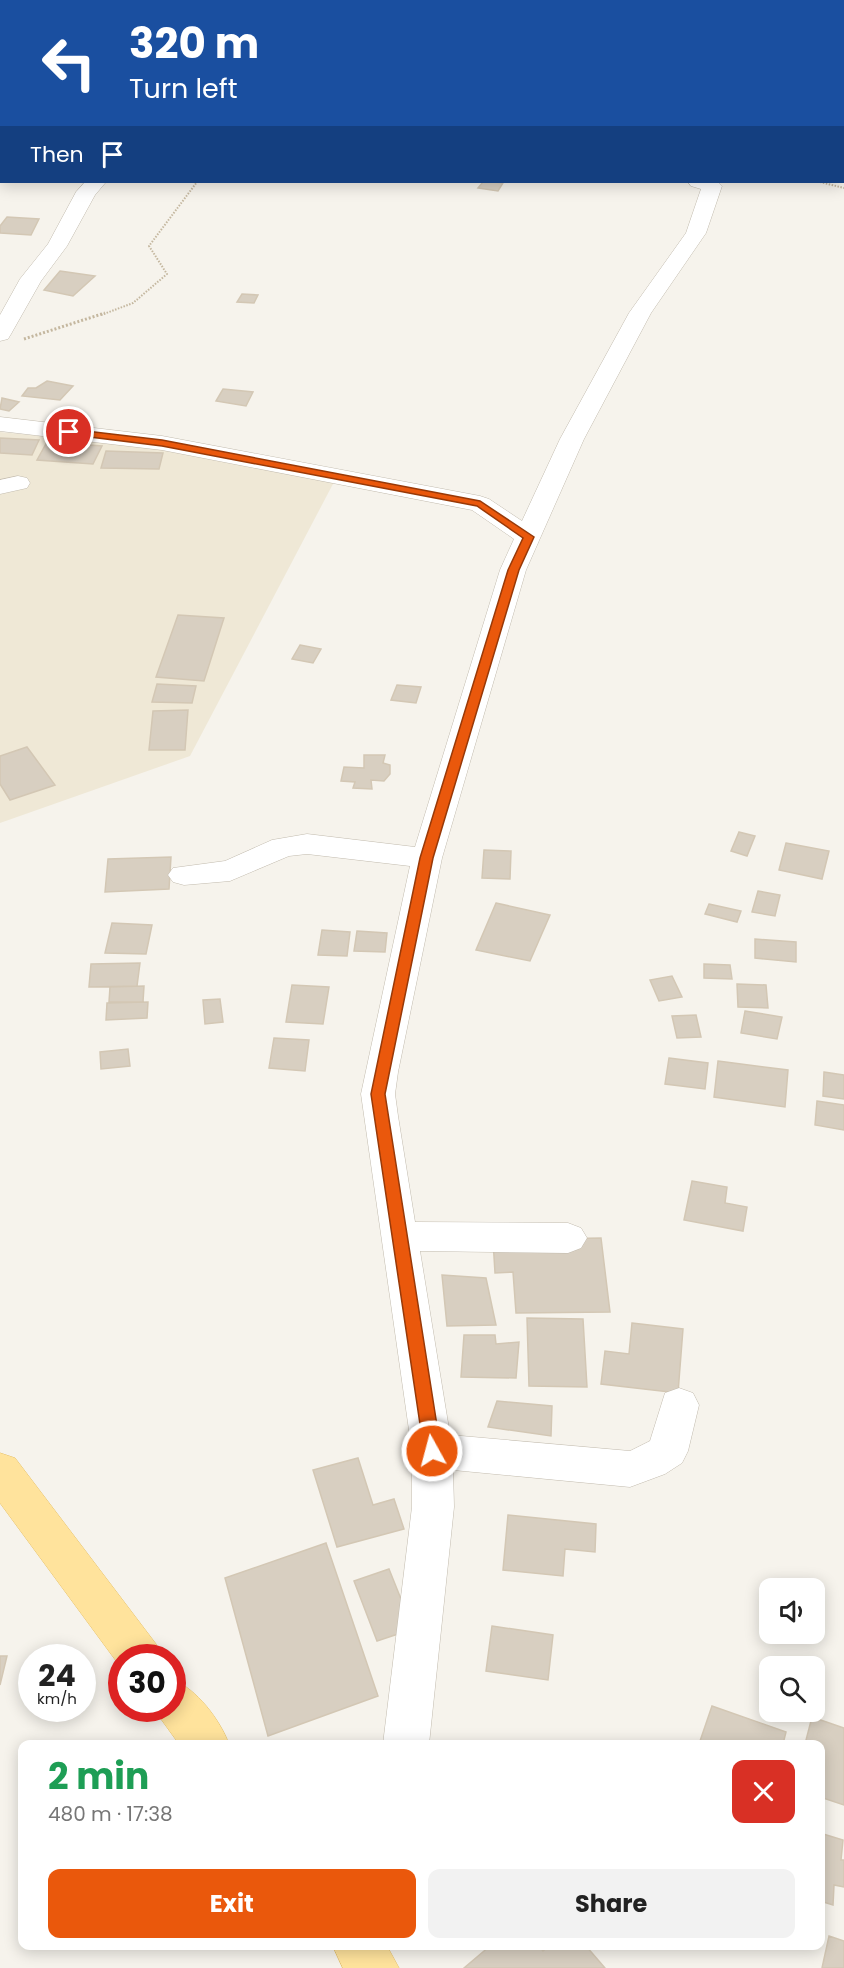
<!DOCTYPE html>
<meta charset="utf-8">
<style>
body{margin:0;font-family:Poppins,sans-serif;background:#f2f2f2;color:#222;height:100vh;display:flex;flex-direction:column;font-size:22px;white-space:nowrap}
*{box-sizing:border-box;margin:0}
p{font-size:20px;color:#767676}
.icon{flex:none;width:33px;height:33px;fill:none;stroke:currentColor;stroke-width:2;stroke-linecap:round;stroke-linejoin:round}
.map{position:relative;flex:1;overflow:hidden}
.sheet{position:absolute;left:18px;top:1740px;width:807px;height:210px;display:flex;flex-direction:column;background:#fff;border-radius:12px;box-shadow:0 3px 15px #0003}
.sheet>*{flex:none}
.banner{position:absolute;left:0px;top:0px;width:844px;height:183px;box-shadow:0 3px 15px #0003;background:#1a4fa0;color:#fff;overflow:hidden}
.buttons{position:absolute;left:759px;top:1578px;display:grid;gap:12px}
.buttons a{display:grid;place-items:center;width:66px;height:66px;border-radius:12px;background:#fff;box-shadow:0 3px 15px #0003;font-size:30px}
.speed{position:absolute;left:18px;top:1644px;display:flex;gap:12px;font-size:30px;font-weight:700;text-align:center}
.speed>*{display:grid;place-content:center;width:78px;height:78px;border-radius:50%;background:#fff;box-shadow:0 3px 15px #0003;line-height:1}
.speed small{font-size:15px;font-weight:400}
.speed .limit{border:9px solid #d22;background:#fff;color:#111}
.pin{position:absolute;display:grid;place-items:center;width:51px;height:51px;color:#fff;margin:-26px;border:3px solid #fff;border-radius:50%;box-shadow:0 2px 6px #0007}
.me{position:absolute;width:66px;margin:-33px;rotate:353deg;stroke-linejoin:round;filter:drop-shadow(0 0 4px #0008)}
.turn{display:flex;align-items:center;gap:21px;height:126px;padding:0 30px;font-size:27px}
.turn .icon{width:78px;height:78px;stroke-width:2.5}
.turn b{display:block;font-size:42px;line-height:51px}
.then{display:flex;align-items:center;height:57px;padding:0 30px;background:#0003;gap:12px;font-size:22px}
.round{display:grid;place-items:center;flex:none;width:63px;height:63px;border-radius:12px;background:#f2f2f2}
.summary{display:flex;align-items:center;justify-content:space-between;height:102px;padding:0 30px}
h1{font-size:36px;font-weight:700;line-height:45px;color:#1e9e55}
.primary-button{display:flex;gap:12px;margin-top:auto;padding:12px 30px}
.primary-button a{flex:1;height:69px;border-radius:12px;background:#ea580c;color:#fff;font-size:24px;font-weight:700;line-height:69px;text-align:center}
.primary-button a+a{background:#f2f2f2;color:#222}
.map>svg:first-child{display:block}
.education{fill:#efe8d6}
.building{fill:#d8cfc1;stroke:#d3c7b4;stroke-width:1.5}
.lines{fill:none;stroke-linecap:round;stroke-linejoin:round}
.minor-casing{stroke:#c2bbae;stroke-width:1}
.major-casing{stroke:#e6c16a;stroke-width:1}
.path-far1{stroke:#c4b79f;stroke-width:2;stroke-dasharray:1.5 1.5;stroke-linecap:butt}
.path{stroke:#c4b79f;stroke-width:3;stroke-dasharray:2 2;stroke-linecap:butt}
.minor{fill:#fff;fill-rule:evenodd}
.major{fill:#ffe39c;fill-rule:evenodd}
.route{fill:#ea580c;stroke:#983908;stroke-width:1.5}
</style>
<div class="map">
<svg width="844" height="1968" viewBox="0 0 844 1968">
<rect width="100%" height="100%" fill="#f6f3ec"/>
<path class="education" d="M 0,432 L 155,447 L 334,482 L 190,756 L 0,823 Z"/>
<path class="building" d="M 483,182 L 492,182 L 503,183 L 498,191 L 478,188 Z
M 7,217 L 39,219 L 31,235 L 0,233 L 0,226 Z
M 60,271 L 95,276 L 73,296 L 44,290 Z
M 242,294 L 258,295 L 254,303 L 237,302 Z
M 47,381 L 73,386 L 60,400 L 22,396 L 28,388 L 36,388 Z
M 223,389 L 253,392 L 246,406 L 216,401 Z
M 2,398 L 19,402 L 9,411 L 0,409 Z
M 0,438 L 39,440 L 32,455 L 0,453 Z
M 47,442 L 102,446 L 93,464 L 37,460 Z
M 106,451 L 163,453 L 159,469 L 101,468 Z
M 178,615 L 224,618 L 204,681 L 156,677 Z
M 300,645 L 321,649 L 313,663 L 292,659 Z
M 157,684 L 196,686 L 192,703 L 152,702 Z
M 397,685 L 421,687 L 416,703 L 391,700 Z
M 188,710 L 185,750 L 149,750 L 153,711 Z
M 27,747 L 55,785 L 10,800 L 0,784 L 0,756 Z
M 364,755 L 385,755 L 383,763 L 390,765 L 390,774 L 384,781 L 371,780 L 372,789 L 353,788 L 355,782 L 341,781 L 344,767 L 364,768 Z
M 739,832 L 755,836 L 747,856 L 731,851 Z
M 786,843 L 829,851 L 822,879 L 779,870 Z
M 484,850 L 511,851 L 510,879 L 482,878 Z
M 171,857 L 169,889 L 105,892 L 108,859 Z
M 758,891 L 780,895 L 775,916 L 752,912 Z
M 496,903 L 550,915 L 530,961 L 476,950 Z
M 709,904 L 741,911 L 737,922 L 705,914 Z
M 112,923 L 152,925 L 146,954 L 105,953 Z
M 322,930 L 350,932 L 347,956 L 318,955 Z
M 357,931 L 387,933 L 385,952 L 354,951 Z
M 755,939 L 796,942 L 796,962 L 755,958 Z
M 140,963 L 137,986 L 89,987 L 91,964 Z
M 704,964 L 730,965 L 732,979 L 704,978 Z
M 672,976 L 682,997 L 659,1001 L 650,980 Z
M 737,984 L 766,985 L 768,1008 L 738,1007 Z
M 292,985 L 329,987 L 323,1024 L 286,1022 Z
M 144,986 L 143,1002 L 109,1002 L 110,987 Z
M 220,999 L 223,1022 L 205,1024 L 203,1000 Z
M 148,1002 L 147,1018 L 106,1020 L 107,1003 Z
M 745,1011 L 782,1017 L 777,1039 L 741,1033 Z
M 696,1015 L 701,1037 L 677,1038 L 672,1016 Z
M 274,1038 L 309,1040 L 305,1071 L 269,1068 Z
M 128,1049 L 130,1066 L 101,1069 L 100,1052 Z
M 669,1058 L 708,1063 L 705,1089 L 665,1084 Z
M 718,1061 L 788,1070 L 785,1107 L 714,1097 Z
M 824,1072 L 844,1075 L 844,1099 L 823,1096 Z
M 817,1101 L 844,1105 L 844,1130 L 815,1125 Z
M 692,1181 L 727,1187 L 725,1203 L 747,1207 L 743,1231 L 684,1220 Z
M 601,1238 L 610,1312 L 516,1313 L 513,1272 L 495,1273 L 493,1240 Z
M 442,1275 L 486,1278 L 496,1325 L 447,1326 Z
M 527,1318 L 583,1319 L 587,1387 L 529,1386 Z
M 632,1323 L 683,1329 L 678,1393 L 601,1384 L 605,1351 L 629,1354 Z
M 464,1335 L 495,1335 L 496,1344 L 519,1342 L 516,1378 L 461,1377 Z
M 497,1401 L 552,1406 L 551,1436 L 488,1427 Z
M 358,1458 L 373,1505 L 394,1499 L 404,1529 L 337,1547 L 313,1470 Z
M 508,1515 L 596,1524 L 595,1552 L 565,1549 L 563,1576 L 503,1570 Z
M 326,1543 L 378,1696 L 268,1736 L 225,1578 Z
M 389,1569 L 413,1629 L 377,1641 L 354,1581 Z
M 492,1626 L 553,1635 L 548,1680 L 486,1671 Z
M 0,1656 L 7,1656 L 0,1685 Z
M 712,1706 L 786,1732 L 783,1744 L 699,1744 Z
M 812,1717 L 844,1728 L 844,1805 L 820,1797 L 820,1744 L 805,1744 Z
M 820,1833 L 843,1840 L 841,1860 L 844,1860 L 844,1887 L 834,1885 L 833,1905 L 820,1901 Z
M 829,1936 L 844,1941 L 844,1968 L 822,1968 Z
M 490,1946 L 539,1946 L 543,1951 L 549,1946 L 586,1946 L 605,1968 L 464,1968 Z"/>
<g class="lines">
<g class="minor-casing">
<path id="minor" d="M 155,0 L 171,0 L 154,2 Z
M 0,62 L 2,62 L 0,73 Z
M 85,182 L 106,182 L 95,195 L 67,246 L 41,281 L 11,334 L 8,339 L 0,341 L 0,315 L 20,279 L 48,244 L 76,192 Z
M 688,182 L 718,182 L 722,186 L 706,233 L 651,313 L 584,439 L 526,570 L 442,858 L 398,1072 L 395,1094 L 398,1116 L 415,1222 L 568,1223 L 581,1228 L 587,1238 L 581,1248 L 568,1253 L 420,1251 L 450,1435 L 630,1451 L 650,1441 L 665,1393 L 679,1388 L 693,1393 L 699,1405 L 688,1451 L 682,1463 L 665,1474 L 630,1487 L 453,1470 L 454,1507 L 429,1744 L 383,1744 L 412,1507 L 412,1451 L 361,1094 L 410,866 L 307,854 L 289,856 L 230,881 L 184,885 L 173,882 L 168,875 L 173,868 L 225,861 L 272,840 L 307,834 L 415,847 L 500,570 L 514,539 L 472,510 L 162,450 L 0,431 L 0,417 L 162,436 L 480,496 L 489,499 L 522,521 L 560,439 L 629,313 L 686,233 L 701,189 L 691,186 Z
M 18,476 L 27,478 L 30,483 L 27,488 L 0,494 L 0,480 Z"/>
</g>
<g class="major-casing">
<path id="major" d="M 0,1453 L 15,1458 L 156,1644 L 162,1658 L 122,1658 L 122,1669 L 0,1503 Z
M 172,1679 C 197,1689 220,1720 229,1744 L 179,1744 L 153,1708 L 172,1708 Z
M 333,1946 L 387,1946 L 399,1968 L 343,1968 Z"/>
</g>
<path class="path-far1" d="M 820,182 L 844,188
M 101,315 L 133,303 L 167,274 L 149,246 L 197,182"/>
<path class="path" d="M 24,339 L 105,313"/>
<use href="#minor" class="minor"/>
<use href="#major" class="major"/>
</g>
<path class="route" d="M 69,429 L 162,440 L 480,501 L 534,537 L 519,570 L 433,858 L 385,1094 L 441,1451 L 438,1456 L 432,1458 L 426,1456 L 424,1451 L 371,1094 L 420,858 L 508,570 L 523,538 L 477,506 L 162,446 L 66,434 L 66,430 Z"/>
</svg>
<div class="buttons">
<a><svg class="icon" aria-label="sound" viewBox="0 0 24 24"><path d="M4 9h4l5-4v14l-5-4H4zM17 9q2 3 0 6"/></svg></a>
<a><svg class="icon" aria-label="search" viewBox="0 0 24 24"><circle cx="10" cy="10" r="6"/><path d="M15 15l6 6"/></svg></a>
</div>
<div class="speed"><div>24<small>km/h</small></div><div class="limit">30</div></div>
<div class="pin" style="left:69px;top:432px;background:#d93025"><svg class="icon" aria-label="arrive" viewBox="0 0 24 24"><path d="M6 21V4h12l-3 4 3 4H6"/></svg></div>
<svg class="me" style="left:432px;top:1451px" viewBox="-20 -20 40 40"><circle r="17" fill="#ea580c" stroke="#fff" stroke-width="3"/><path d="M0-11L8 9 0 5-8 9z" fill="#fff"/></svg>
<div class="banner">
<div class="turn"><svg class="icon" aria-label="left" viewBox="0 0 24 24"><path d="M17 20v-9H6M10 6l-5 5 5 5"/></svg><div><b>320 m</b>Turn left</div></div>
<div class="then">Then<svg class="icon" aria-label="arrive" viewBox="0 0 24 24"><path d="M6 21V4h12l-3 4 3 4H6"/></svg></div>
</div>
<section class="sheet">
<div class="summary"><div><h1>2 min</h1><p>480 m · 17:38</p></div><a class="round" style="background:#d93025;color:#fff"><svg class="icon" aria-label="close" viewBox="0 0 24 24"><path d="M6 6l12 12M18 6L6 18"/></svg></a></div>
<div class="primary-button"><a>Exit</a><a>Share</a></div>
</section>
</div>
